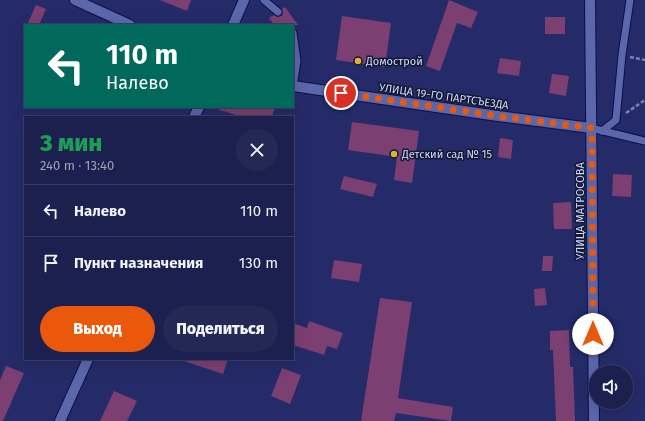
<!DOCTYPE html>
<html lang="ru">
<meta charset="utf-8">
<style>
body{margin:0;font-family:"Fira Sans",sans-serif;background:#242855;color:#f1f3f6;height:100vh;display:flex;flex-direction:column;font-size:15px;white-space:nowrap}
*{box-sizing:border-box;margin:0}
p{font-size:13px;color:#a0a3b6}
.icon{flex:none;width:22px;height:22px;fill:none;stroke:currentColor;stroke-width:2;stroke-linecap:round;stroke-linejoin:round}
.map{position:relative;flex:1;overflow:hidden}
.drawer{position:absolute;left:24px;top:116px;width:270px;height:244px;display:flex;flex-direction:column;background:#1b204e;border-radius:0px;box-shadow:0 4px 16px #0002,0 0 0 1px #393e66}
.drawer>*{flex:none}
.hud{position:absolute;left:24px;top:24px;width:270px;height:84px;border-radius:0px;box-shadow:0 4px 16px #0002,0 0 0 1px #393e66;background:#00695c;color:#fff;overflow:hidden}
.tools{position:absolute;left:589px;top:365px;display:grid;gap:8px}
.tools a{display:grid;place-items:center;width:44px;height:44px;border-radius:50%;background:#1b204e;box-shadow:0 4px 16px #0002,0 0 0 1px #393e66;font-size:20px}
.pin{position:absolute;display:grid;place-items:center;width:34px;height:34px;color:#fff;margin:-17px;border:2px solid #fff;border-radius:50%;box-shadow:0 1px 4px #0007}
.me{position:absolute;width:44px;margin:-22px;rotate:0deg;stroke-linejoin:round;filter:drop-shadow(0 0 3px #0008)}
.turn{display:flex;align-items:center;gap:14px;height:84px;padding:0 16px;font-size:18px}
.turn .icon{width:52px;height:52px;stroke-width:2.5}
.turn b{display:block;font-size:28px;line-height:34px}
.round{display:grid;place-items:center;flex:none;width:42px;height:42px;border-radius:21px;background:#242855}
.overview{display:flex;align-items:center;justify-content:space-between;height:68px;padding:0 16px}
h1{font-size:24px;font-weight:800;line-height:30px;color:#1e9e55}
.primary-button{display:flex;gap:8px;margin-top:auto;padding:8px 16px}
.primary-button a{flex:1;height:46px;border-radius:24px;background:#ea580c;color:#fff;font-size:16px;font-weight:800;line-height:46px;text-align:center}
.primary-button a+a{background:#242855;color:#f1f3f6}
ul{padding:0;list-style:none}
li{display:flex;align-items:center;gap:12px;height:52px;padding:0 16px;border-top:1px solid #393e66}
li div{flex:1}
li b{display:block;font-size:15px}
li em{font-style:normal}
.map>svg:first-child{display:block}
.building{fill:#7b3f71}
.lines{fill:none;stroke-linecap:round;stroke-linejoin:round}
.service-casing{stroke:#0f0f4b;stroke-width:9}
.minor-casing{stroke:#0f0f4b;stroke-width:12}
.path{stroke:#7981b3;stroke-width:2.5;stroke-dasharray:4 2;stroke-linecap:butt}
.service{stroke:#5a67ab;stroke-width:7}
.minor{stroke:#5a67ab;stroke-width:10}
.route{stroke:#ea580c;stroke-width:7;stroke-dasharray:0 12.6}
.poi-dot{fill:#d6b534;stroke:#131833;stroke-width:1.5}
.labels{text-anchor:middle;stroke-width:3;stroke-linejoin:round;paint-order:stroke}
.poi-label{font-size:11px;fill:#ced8fe;stroke:#131833;text-anchor:start}
.street-label{font-size:11px;fill:#ced8fe;stroke:#131833}
</style>
<div class="map">
<svg width="645" height="421" viewBox="0 0 645 421">
<rect width="100%" height="100%" fill="#242b68"/>
<path class="building" d="M 160,0 L 191,0 L 187,11 Z
M 449,0 L 478,12 L 471,28 L 457,23 L 440,71 L 426,66 Z
M 36,5 L 46,9 L 39,25 L 27,25 Z
M 285,7 L 298,25 L 274,25 L 269,18 L 274,15 L 277,17 L 282,16 L 283,13 L 282,9 Z
M 342,16 L 391,23 L 385,67 L 336,60 Z
M 545,17 L 565,17 L 565,34 L 545,34 Z
M 500,58 L 521,61 L 519,76 L 497,73 Z
M 552,74 L 569,76 L 566,96 L 549,93 Z
M 218,107 L 275,107 L 272,117 L 242,117 L 217,109 Z
M 352,122 L 419,131 L 412,183 L 394,180 L 397,157 L 348,150 Z
M 500,138 L 513,140 L 511,159 L 498,157 Z
M 613,174 L 632,175 L 631,197 L 612,196 Z
M 344,176 L 377,184 L 373,197 L 340,189 Z
M 571,202 L 572,229 L 554,229 L 553,203 Z
M 543,256 L 553,256 L 552,271 L 542,271 Z
M 334,260 L 362,264 L 359,282 L 331,278 Z
M 545,288 L 547,305 L 535,306 L 534,289 Z
M 380,298 L 412,302 L 398,398 L 453,407 L 451,421 L 396,413 L 394,421 L 361,421 Z
M 309,321 L 343,333 L 337,349 L 327,346 L 324,355 L 293,345 L 293,323 L 307,328 Z
M 569,330 L 570,367 L 573,367 L 575,421 L 556,421 L 553,350 L 550,350 L 550,331 Z
M 184,359 L 228,359 L 223,374 L 184,361 Z
M 6,366 L 24,373 L 3,421 L 0,421 L 0,380 Z
M 282,368 L 301,375 L 290,404 L 271,396 Z
M 114,391 L 137,401 L 127,421 L 100,421 Z"/>
<g class="lines">
<g class="service-casing">
<path id="service" d="M 264,0 L 278,12
M 293,33 L 297,61 L 293,86
M 591,128 L 645,141
M 602,131 L 616,120 L 622,55 L 630,0"/>
</g>
<g class="minor-casing">
<path id="minor" d="M 75,0 L 130,25
M 590,0 L 594,421
M 233,25 L 244,0
M 293,86 L 498,116 L 591,128
M 194,117 L 199,107
M 60,421 L 88,359"/>
</g>
<path class="path" d="M 630,57 L 645,60
M 626,113 L 645,100"/>
<use href="#service" class="service"/>
<use href="#minor" class="minor"/>
</g>
<g class="lines">
<path class="route" d="M 341,93 L 498,116 L 592,128 L 593,334"/>
</g>
<g class="poi-dot">
<circle cx="358" cy="61" r="4"/>
<circle cx="394" cy="154" r="4"/>
</g>
<g class="labels">
<g class="poi-label">
<text x="366" y="65">Домострой</text>
<text x="402" y="158">Детский сад № 15</text>
</g>
<g class="street-label">
<text transform="translate(444 96) rotate(8)" y="4">УЛИЦА 19-ГО ПАРТСЪЕЗДА</text>
<text transform="translate(580 211) rotate(-90)" y="4">УЛИЦА МАТРОСОВА</text>
</g>
</g>
</svg>
<div class="tools">
<a><svg class="icon" aria-label="sound" viewBox="0 0 24 24"><path d="M4 9h4l5-4v14l-5-4H4zM17 9q2 3 0 6"/></svg></a>
</div>
<div class="pin" style="left:341px;top:93px;background:#d93025"><svg class="icon" aria-label="arrive" viewBox="0 0 24 24"><path d="M6 21V4h12l-3 4 3 4H6"/></svg></div>
<svg class="me" style="left:593px;top:334px" viewBox="-20 -20 40 40"><circle r="19" fill="#fff"/><path d="M0-13L10 11 0 6-10 11z" fill="#ea580c"/></svg>
<div class="hud">
<div class="turn"><svg class="icon" aria-label="left" viewBox="0 0 24 24"><path d="M17 20v-9H6M10 6l-5 5 5 5"/></svg><div><b>110 m</b>Налево</div></div>
</div>
<section class="drawer">
<div class="overview"><div><h1>3 мин</h1><p>240 m · 13:40</p></div><a class="round"><svg class="icon" aria-label="close" viewBox="0 0 24 24"><path d="M6 6l12 12M18 6L6 18"/></svg></a></div>
<ul>
<li><svg class="icon" aria-label="left" viewBox="0 0 24 24"><path d="M17 20v-9H6M10 6l-5 5 5 5"/></svg><div><b>Налево</b></div><em>110 m</em></li>
<li><svg class="icon" aria-label="arrive" viewBox="0 0 24 24"><path d="M6 21V4h12l-3 4 3 4H6"/></svg><div><b>Пункт назначения</b></div><em>130 m</em></li>
</ul>
<div class="primary-button"><a>Выход</a><a>Поделиться</a></div>
</section>
</div>
